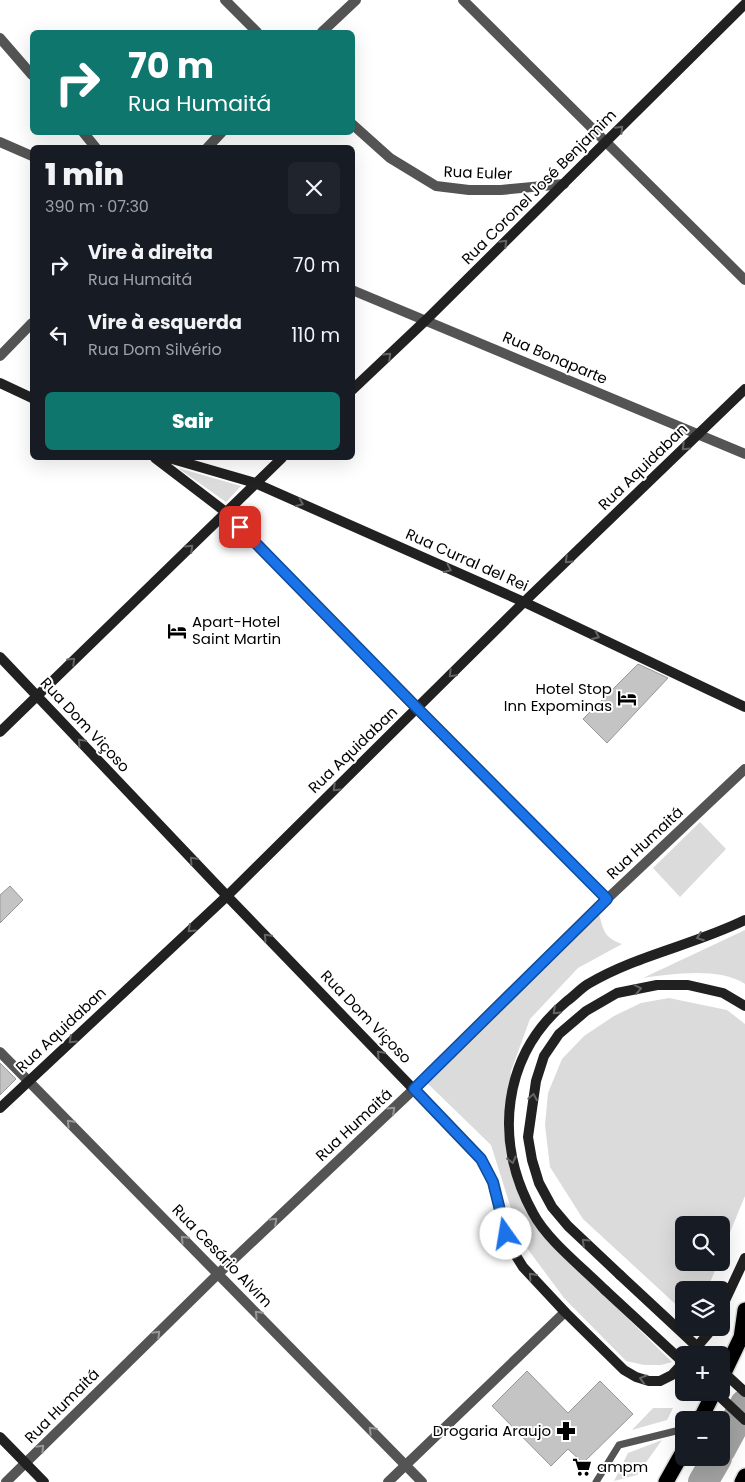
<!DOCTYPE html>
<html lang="pt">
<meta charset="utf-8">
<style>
body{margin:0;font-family:Poppins,sans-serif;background:#20242c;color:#f1f3f6;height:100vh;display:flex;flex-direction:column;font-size:19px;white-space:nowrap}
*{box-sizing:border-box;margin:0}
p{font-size:16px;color:#9ea1a6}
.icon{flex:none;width:28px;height:28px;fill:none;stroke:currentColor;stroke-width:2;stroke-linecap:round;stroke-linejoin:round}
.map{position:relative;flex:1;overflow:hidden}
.side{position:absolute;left:30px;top:145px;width:325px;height:315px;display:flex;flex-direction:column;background:#171b24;border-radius:8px;box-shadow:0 5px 20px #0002}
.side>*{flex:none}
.guide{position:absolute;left:30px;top:30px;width:325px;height:105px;border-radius:8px;box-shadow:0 5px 20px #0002;background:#0f766e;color:#fff;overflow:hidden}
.buttons{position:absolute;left:675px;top:1216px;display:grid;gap:10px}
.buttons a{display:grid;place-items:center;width:55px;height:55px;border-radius:8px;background:#171b24;box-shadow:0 5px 20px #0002;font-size:25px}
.pin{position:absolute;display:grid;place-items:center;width:42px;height:42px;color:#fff;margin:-21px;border-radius:10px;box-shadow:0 2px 8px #0006}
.me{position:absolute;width:55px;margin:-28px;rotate:347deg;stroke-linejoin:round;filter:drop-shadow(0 0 4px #0008)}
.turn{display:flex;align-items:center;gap:18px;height:105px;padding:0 15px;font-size:22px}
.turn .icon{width:65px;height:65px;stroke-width:2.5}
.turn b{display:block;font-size:35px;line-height:42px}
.round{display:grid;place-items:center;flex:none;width:52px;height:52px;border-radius:8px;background:#20242c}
.headline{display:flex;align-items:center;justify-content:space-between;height:85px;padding:0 15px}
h1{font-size:30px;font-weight:800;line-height:38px}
.cta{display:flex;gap:10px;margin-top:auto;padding:10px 15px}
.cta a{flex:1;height:58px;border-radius:8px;background:#0f766e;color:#fff;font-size:20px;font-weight:800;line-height:58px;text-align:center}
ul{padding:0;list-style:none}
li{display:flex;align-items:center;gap:15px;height:70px;padding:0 15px}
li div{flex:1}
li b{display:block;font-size:19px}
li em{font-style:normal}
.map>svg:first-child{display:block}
.green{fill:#dbdbdb}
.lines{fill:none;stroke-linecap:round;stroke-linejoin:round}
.river{stroke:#a2a2a2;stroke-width:30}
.building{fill:#c4c4c4;stroke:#989898}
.highway-casing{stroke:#dbdbdb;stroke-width:18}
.lane{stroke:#545454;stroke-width:7}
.street{stroke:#545454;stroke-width:10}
.secondary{stroke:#212121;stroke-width:10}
.highway{stroke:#000;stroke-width:15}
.secondary-bridge{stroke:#212121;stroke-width:10}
.oneway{stroke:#646464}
.oneway2{stroke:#989898}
.route-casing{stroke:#114b97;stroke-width:12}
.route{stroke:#1a73e8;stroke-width:9}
.labels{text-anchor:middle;stroke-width:4;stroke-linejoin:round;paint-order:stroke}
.street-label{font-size:15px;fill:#000;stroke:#fff}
.poi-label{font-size:15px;fill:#000;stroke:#fff;text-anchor:start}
</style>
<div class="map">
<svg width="745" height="1482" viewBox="0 0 745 1482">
<rect width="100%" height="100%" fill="#fff"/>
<path class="green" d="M 178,468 L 241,486 L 226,502 Z
M 700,822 L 726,849 L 680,897 L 653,868 Z
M 599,914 C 604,932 604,937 622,944 L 578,968 L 530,1019 L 511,1071 L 507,1140 L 526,1200 L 602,1293 L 672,1362 L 661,1365 L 644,1365 L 626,1361 L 564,1298 L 521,1240 L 491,1145 L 426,1082 Z
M 745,930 L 745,984 C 719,967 672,974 643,978 Z
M 669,998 L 727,1010 L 745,1024 L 745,1196 L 721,1254 L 721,1225 L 684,1225 L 684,1262 L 718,1263 L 707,1290 L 684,1290 L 684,1312 L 583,1219 L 550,1167 L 545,1125 L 548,1093 L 562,1059 L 584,1036 L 614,1016 L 641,1003 Z
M 653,1408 L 673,1408 L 667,1420 L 632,1430 Z
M 662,1440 L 637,1475 L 614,1481 L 628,1453 Z"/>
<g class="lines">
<path class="river" d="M 721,1449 L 745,1404
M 703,1482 L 717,1458"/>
</g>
<path class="building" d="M 638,664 L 668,678 L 607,743 L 583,719 Z
M 10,886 L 23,900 L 0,923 L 0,895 Z
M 0,1063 L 16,1079 L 0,1095 Z
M 527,1371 L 568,1413 L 600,1381 L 633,1414 L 583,1463 L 568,1449 L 551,1466 L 492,1406 Z"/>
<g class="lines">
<g class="highway-casing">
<path id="highway" d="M 741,1338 L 745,1310
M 721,1379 L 745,1329
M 700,1420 L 714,1392
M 666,1482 L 684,1450
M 742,1482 L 745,1476"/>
</g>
<path class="lane" d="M 596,1482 L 619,1445 L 684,1429"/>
<path class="street" d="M 225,0 L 257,32
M 463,0 L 745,280
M 322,32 L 356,0
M 0,38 L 32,75
M 352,124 L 390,158 L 436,186 L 469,190 L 501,190 L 564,184
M 83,132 L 96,148
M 0,142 L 32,156
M 207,148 L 222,132
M 352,290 L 745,454
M 0,356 L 32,323
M 227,513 L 417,709 L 607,899
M 0,1052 L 422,1482
M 6,1482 L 218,1274 L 414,1089 L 607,899 L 745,769
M 388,1482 L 565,1312"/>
<path class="secondary" d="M 0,383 L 32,398
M 352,390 L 426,320 L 745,4
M 155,458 L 227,513
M 169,458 L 255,483 L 524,602 L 745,707
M 0,657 L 227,896 L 481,1159 L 493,1183 L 506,1234 L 513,1251 L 523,1267 L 565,1312 L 624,1370 L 636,1377 L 649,1381 L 660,1381 L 672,1375 L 684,1362
M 0,732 L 282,458
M 0,1108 L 227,896 L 524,602 L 745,389
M 620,1275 L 568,1226 L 552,1207 L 539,1183 L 532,1160 L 528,1137 L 536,1081 L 544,1056 L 559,1034 L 586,1011 L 617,993 L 657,985 L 688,985 L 723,993 L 745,1006
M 605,1290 C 583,1268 547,1240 533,1213 C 493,1141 502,1055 567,1001 C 574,996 580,989 588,984 C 637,955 694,945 745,920
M 721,1309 L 745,1258
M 690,1355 L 713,1328
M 715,1392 L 745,1420
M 0,1437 L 44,1482"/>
<use href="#highway" class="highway"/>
<path class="secondary-bridge" d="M 620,1275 L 706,1355
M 605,1290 L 684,1363
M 721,1370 L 745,1392"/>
</g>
<defs><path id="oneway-chevron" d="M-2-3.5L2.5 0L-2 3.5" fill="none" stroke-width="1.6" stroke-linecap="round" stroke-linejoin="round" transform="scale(1.25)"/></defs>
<g class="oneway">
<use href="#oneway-chevron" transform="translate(620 129) rotate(-45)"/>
<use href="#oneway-chevron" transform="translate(504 243) rotate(-45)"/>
<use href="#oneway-chevron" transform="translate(388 356) rotate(-44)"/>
<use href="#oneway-chevron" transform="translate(685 447) rotate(136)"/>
<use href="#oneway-chevron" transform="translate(300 503) rotate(24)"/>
<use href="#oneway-chevron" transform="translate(190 548) rotate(-44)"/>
<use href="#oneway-chevron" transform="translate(568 560) rotate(136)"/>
<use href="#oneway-chevron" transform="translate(448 569) rotate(24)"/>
<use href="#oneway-chevron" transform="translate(596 636) rotate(25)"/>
<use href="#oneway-chevron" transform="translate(72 661) rotate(-44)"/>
<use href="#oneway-chevron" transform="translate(452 674) rotate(135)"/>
<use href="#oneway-chevron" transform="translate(81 742) rotate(-133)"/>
<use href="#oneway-chevron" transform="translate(336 788) rotate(136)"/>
<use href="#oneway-chevron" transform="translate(193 860) rotate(-133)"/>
<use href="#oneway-chevron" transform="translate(191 929) rotate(137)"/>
<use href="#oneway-chevron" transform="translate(267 937) rotate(-134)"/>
<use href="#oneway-chevron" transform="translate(700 937) rotate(159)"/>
<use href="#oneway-chevron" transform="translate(638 989) rotate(-11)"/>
<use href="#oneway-chevron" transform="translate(556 1011) rotate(137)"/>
<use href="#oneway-chevron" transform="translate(72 1040) rotate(137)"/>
<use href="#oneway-chevron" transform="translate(380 1054) rotate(-134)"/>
<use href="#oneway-chevron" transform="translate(533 1097) rotate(-80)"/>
<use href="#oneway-chevron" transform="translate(512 1160) rotate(76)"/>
<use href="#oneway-chevron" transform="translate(585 1242) rotate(-137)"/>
<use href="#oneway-chevron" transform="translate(532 1276) rotate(-132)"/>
<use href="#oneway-chevron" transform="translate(643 1379) rotate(-164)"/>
</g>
<g class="oneway2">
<use href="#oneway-chevron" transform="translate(392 1110) rotate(-43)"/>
<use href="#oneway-chevron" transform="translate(70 1123) rotate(-134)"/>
<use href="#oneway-chevron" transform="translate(274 1221) rotate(-43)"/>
<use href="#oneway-chevron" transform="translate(184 1239) rotate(-134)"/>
<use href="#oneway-chevron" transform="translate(258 1314) rotate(-135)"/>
<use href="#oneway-chevron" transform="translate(157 1334) rotate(-45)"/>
<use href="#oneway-chevron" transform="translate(372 1430) rotate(-135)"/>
<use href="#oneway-chevron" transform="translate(41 1448) rotate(-45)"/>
</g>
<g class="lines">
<g class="route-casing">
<path id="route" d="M 240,527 L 417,708 L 607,899 L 414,1089 L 481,1159 L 493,1182 L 506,1234"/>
</g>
<use href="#route" class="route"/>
</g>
<defs>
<g id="hotel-bare" transform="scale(1.5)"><path d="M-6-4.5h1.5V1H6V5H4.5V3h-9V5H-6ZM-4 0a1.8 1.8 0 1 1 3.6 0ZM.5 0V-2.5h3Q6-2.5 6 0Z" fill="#000" stroke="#fff" stroke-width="2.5" paint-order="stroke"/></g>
<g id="pharmacy-bare" transform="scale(1.5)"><path d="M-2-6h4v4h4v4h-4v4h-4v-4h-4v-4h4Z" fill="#000" stroke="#fff" stroke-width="2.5" paint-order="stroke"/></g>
<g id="supermarket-bare" transform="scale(1.5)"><path d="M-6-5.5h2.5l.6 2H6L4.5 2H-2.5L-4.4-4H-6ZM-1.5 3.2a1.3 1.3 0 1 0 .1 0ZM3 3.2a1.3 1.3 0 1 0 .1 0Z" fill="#000" stroke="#fff" stroke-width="2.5" paint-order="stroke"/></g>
</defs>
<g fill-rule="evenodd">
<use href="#hotel-bare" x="177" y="631"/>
<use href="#hotel-bare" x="627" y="698"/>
<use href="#pharmacy-bare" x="566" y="1431"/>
<use href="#supermarket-bare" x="582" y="1467"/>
</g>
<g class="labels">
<g class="street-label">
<text transform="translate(478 173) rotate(2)" y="5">Rua Euler</text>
<text transform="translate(539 187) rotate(-45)" y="5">Rua Coronel José Benjamim</text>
<text transform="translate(555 358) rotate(23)" y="5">Rua Bonaparte</text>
<text transform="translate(643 467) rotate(-44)" y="5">Rua Aquidaban</text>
<text transform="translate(467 560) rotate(24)" y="5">Rua Curral del Rei</text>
<text transform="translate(85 725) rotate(47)" y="5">Rua Dom Viçoso</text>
<text transform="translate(353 750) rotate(-44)" y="5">Rua Aquidaban</text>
<text transform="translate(645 843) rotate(-43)" y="5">Rua Humaitá</text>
<text transform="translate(366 1017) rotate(46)" y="5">Rua Dom Viçoso</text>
<text transform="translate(61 1030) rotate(-43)" y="5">Rua Aquidaban</text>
<text transform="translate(354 1125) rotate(-43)" y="5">Rua Humaitá</text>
<text transform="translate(222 1256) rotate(46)" y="5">Rua Cesário Alvim</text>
<text transform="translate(62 1406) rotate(-45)" y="5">Rua Humaitá</text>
</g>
<g class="poi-label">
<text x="192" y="627">Apart-Hotel<tspan x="192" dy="17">Saint Martin</tspan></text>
<text x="612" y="694" text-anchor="end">Hotel Stop<tspan x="612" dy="17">Inn Expominas</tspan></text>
<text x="551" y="1436" text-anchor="end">Drogaria Araujo</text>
<text x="597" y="1472">ampm</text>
</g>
</g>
</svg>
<div class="buttons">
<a><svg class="icon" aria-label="search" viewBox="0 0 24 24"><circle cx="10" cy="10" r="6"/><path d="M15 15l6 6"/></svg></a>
<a><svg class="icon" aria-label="layers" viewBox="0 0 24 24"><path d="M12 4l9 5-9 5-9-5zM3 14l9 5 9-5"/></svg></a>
<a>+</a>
<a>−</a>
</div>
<div class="pin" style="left:240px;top:527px;background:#d93025"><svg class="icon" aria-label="arrive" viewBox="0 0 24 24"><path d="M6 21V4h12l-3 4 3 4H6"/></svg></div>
<svg class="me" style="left:506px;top:1234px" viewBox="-20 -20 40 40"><circle r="19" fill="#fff"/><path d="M0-13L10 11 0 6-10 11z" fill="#1a73e8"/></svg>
<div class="guide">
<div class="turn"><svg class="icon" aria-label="right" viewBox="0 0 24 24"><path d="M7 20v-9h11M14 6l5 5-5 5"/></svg><div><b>70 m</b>Rua Humaitá</div></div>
</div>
<section class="side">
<div class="headline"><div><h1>1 min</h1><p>390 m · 07:30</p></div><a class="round"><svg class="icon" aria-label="close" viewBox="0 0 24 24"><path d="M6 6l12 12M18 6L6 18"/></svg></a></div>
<ul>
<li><svg class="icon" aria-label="right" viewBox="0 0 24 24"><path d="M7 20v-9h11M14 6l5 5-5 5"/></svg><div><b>Vire à direita</b><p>Rua Humaitá</p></div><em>70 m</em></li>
<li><svg class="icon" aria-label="left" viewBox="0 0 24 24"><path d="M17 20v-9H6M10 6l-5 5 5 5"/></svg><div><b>Vire à esquerda</b><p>Rua Dom Silvério</p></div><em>110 m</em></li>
</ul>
<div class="cta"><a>Sair</a></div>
</section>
</div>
